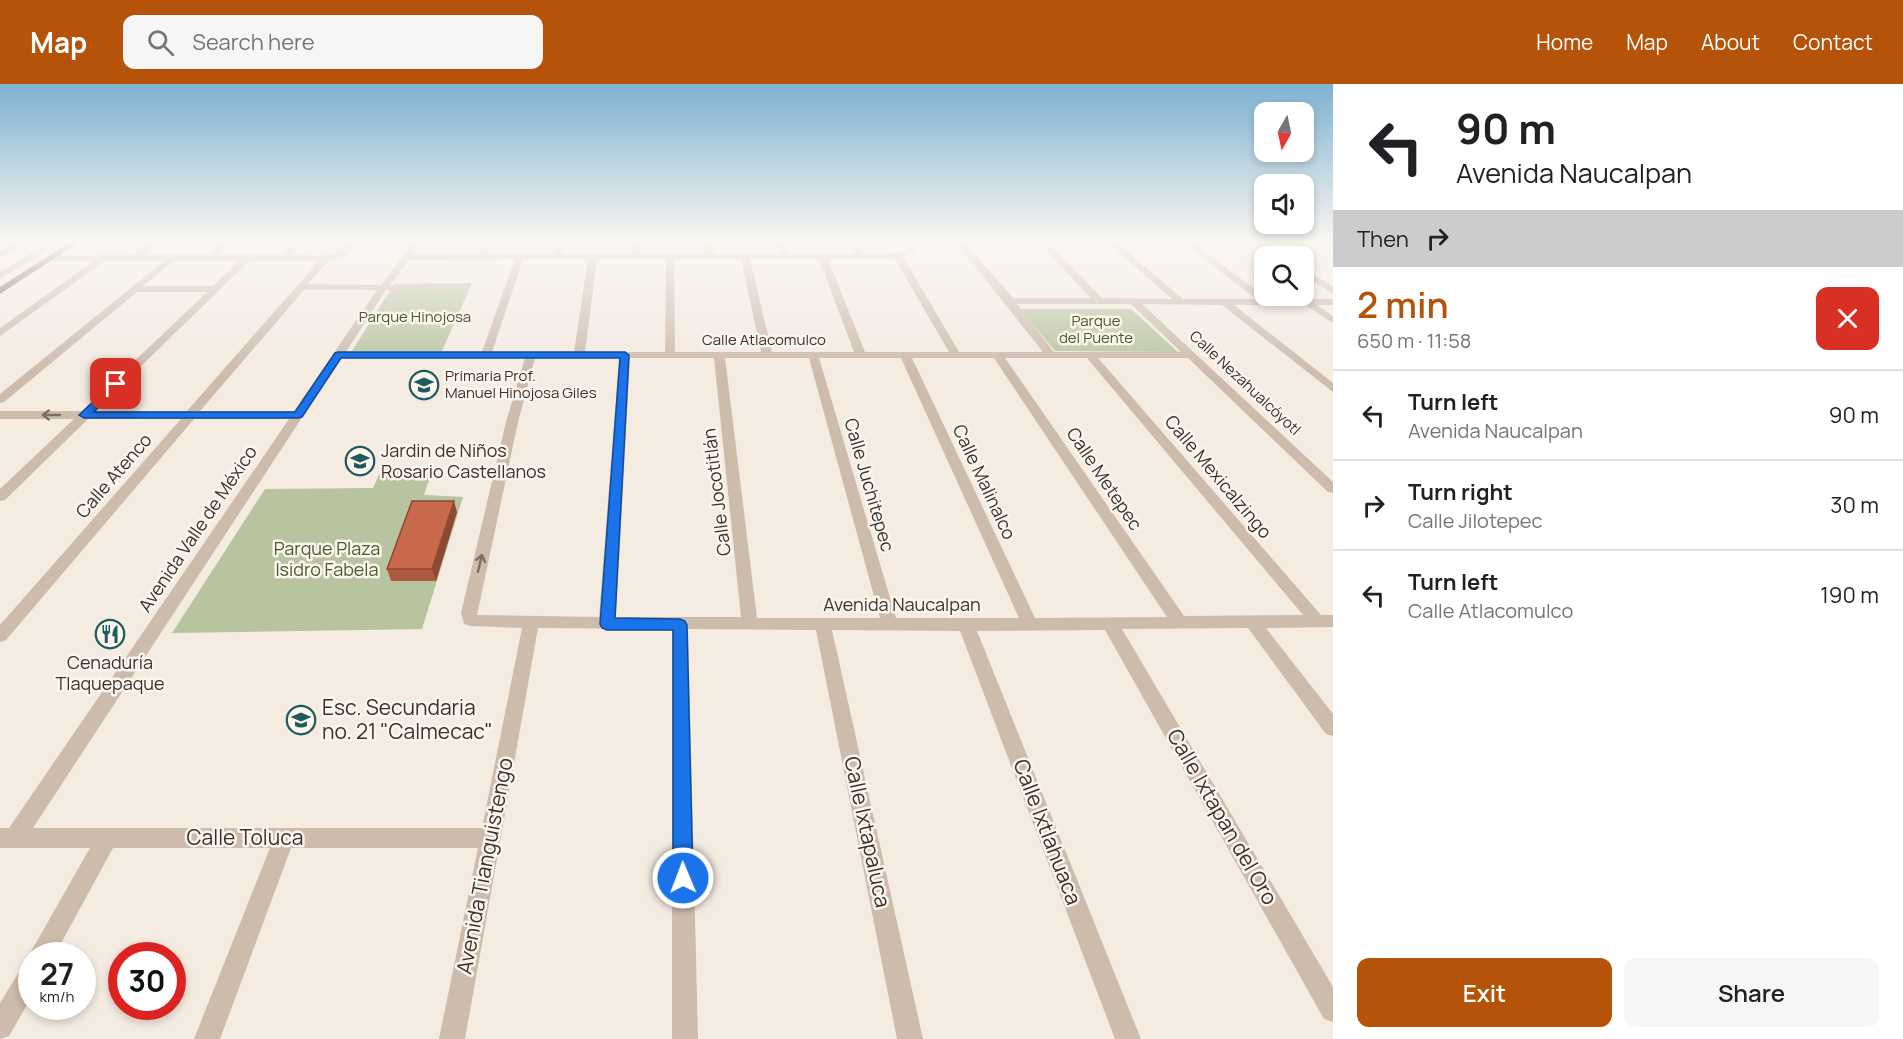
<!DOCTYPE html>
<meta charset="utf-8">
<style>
body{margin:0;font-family:Manrope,sans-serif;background:#f6f6f6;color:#202124;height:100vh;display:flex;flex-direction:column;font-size:22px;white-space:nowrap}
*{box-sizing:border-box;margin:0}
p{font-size:20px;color:#757577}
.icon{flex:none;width:33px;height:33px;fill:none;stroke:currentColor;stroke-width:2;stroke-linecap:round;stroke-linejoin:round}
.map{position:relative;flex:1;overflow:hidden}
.sheet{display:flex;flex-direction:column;background:#fff;width:570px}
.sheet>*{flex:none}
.guide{background:#fff;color:#202124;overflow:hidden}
.needle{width:39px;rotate:189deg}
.controls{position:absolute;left:1254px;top:18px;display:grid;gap:12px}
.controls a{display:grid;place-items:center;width:60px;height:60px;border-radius:12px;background:#fff;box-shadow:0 3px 9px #0003;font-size:30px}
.speed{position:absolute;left:18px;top:858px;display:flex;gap:12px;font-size:30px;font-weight:700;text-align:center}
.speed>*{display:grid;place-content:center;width:78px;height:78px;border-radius:50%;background:#fff;box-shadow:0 3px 9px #0003;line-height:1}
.speed small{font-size:15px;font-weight:400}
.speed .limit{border:9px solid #d22;background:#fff;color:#111}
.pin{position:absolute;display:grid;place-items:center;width:51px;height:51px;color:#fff;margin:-26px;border-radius:12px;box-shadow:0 3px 9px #0006}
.me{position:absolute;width:66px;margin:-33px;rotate:359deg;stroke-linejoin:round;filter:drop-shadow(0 0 4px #0008)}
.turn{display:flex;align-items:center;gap:21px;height:126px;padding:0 24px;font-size:27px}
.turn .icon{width:78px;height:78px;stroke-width:2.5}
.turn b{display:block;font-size:42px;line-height:51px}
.then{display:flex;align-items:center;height:57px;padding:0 24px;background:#0003;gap:12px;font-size:22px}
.round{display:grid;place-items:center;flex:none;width:63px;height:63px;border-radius:12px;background:#f6f6f6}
.headline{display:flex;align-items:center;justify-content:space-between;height:102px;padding:0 24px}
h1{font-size:36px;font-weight:600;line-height:45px;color:#b45309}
.button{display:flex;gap:12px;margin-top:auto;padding:12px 24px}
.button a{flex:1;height:69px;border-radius:12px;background:#b45309;color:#fff;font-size:24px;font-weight:600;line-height:69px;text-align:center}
.button a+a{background:#f6f6f6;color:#202124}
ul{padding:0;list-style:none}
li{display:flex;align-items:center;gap:18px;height:90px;padding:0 24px;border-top:2px solid #e0e0e0}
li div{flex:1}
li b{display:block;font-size:22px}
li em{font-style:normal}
header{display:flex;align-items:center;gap:36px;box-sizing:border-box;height:84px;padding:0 30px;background:#b45309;color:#fff}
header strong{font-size:28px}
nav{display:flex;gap:33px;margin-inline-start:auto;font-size:21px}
.search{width:420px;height:54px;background:#f6f6f6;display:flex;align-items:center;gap:15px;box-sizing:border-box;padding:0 21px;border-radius:12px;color:#757577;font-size:22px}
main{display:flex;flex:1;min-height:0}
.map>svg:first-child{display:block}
.green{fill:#b8c4a0}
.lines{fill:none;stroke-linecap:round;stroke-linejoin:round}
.minor{fill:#cdbbac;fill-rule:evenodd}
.major{fill:#7d675c;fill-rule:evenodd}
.wall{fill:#ac5a40}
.shaded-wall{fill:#8c4a34}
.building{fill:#c8694b;stroke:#8c4a34;stroke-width:1.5}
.oneway{stroke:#7d6f65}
.route{fill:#1a73e8;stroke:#114b97;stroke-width:1.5}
.labels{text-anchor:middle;stroke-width:5;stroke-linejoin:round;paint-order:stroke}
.far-park-label{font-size:15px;fill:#4a5a2e;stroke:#fbf5ee}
.far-street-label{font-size:15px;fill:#3b302b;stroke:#fbf5ee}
.far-poi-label{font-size:15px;fill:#3b302b;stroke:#fbf5ee;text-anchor:start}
.poi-label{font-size:18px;fill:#3b302b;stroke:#fbf5ee;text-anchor:start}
.street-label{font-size:18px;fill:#3b302b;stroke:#fbf5ee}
.park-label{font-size:18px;fill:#4a5a2e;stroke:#fbf5ee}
.near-poi-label{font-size:21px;fill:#3b302b;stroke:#fbf5ee;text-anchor:start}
.near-street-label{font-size:21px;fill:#3b302b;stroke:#fbf5ee}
</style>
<header>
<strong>Map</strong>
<div class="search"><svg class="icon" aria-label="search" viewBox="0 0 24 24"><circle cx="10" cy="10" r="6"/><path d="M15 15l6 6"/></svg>Search here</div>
<nav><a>Home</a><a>Map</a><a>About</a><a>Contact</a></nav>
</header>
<main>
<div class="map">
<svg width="1333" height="955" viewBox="0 0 1333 955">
<rect width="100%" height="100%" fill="#f4ebe1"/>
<path class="green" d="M 472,199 L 442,267 L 352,267 L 394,200 Z
M 1020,225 L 1131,225 L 1178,268 L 1055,267 Z
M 382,384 L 433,384 L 424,411 L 463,413 L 422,545 L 172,549 L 265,405 L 373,404 Z"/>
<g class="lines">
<path class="minor" d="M 19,157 L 28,157 L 0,174 L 0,167 Z
M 53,157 L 62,157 L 0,195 L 0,188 Z
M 153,157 L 162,157 L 144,171 L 207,171 L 224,157 L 232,157 L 217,171 L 282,171 L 297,157 L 305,157 L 291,171 C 317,171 333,176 353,157 L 359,157 L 348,171 L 329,176 L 308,200 L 381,201 L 414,157 L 422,157 L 412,170 L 480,170 L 486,157 L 494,157 L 488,170 L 554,170 L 558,157 L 566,157 L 562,170 L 632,170 L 633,157 L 641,157 L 640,170 L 705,170 L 704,157 L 712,157 L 714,170 L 780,170 L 776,157 L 784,157 L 788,170 L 854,170 L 849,157 L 857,157 L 863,170 L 897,169 L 907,167 L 906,159 L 910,157 L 914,159 L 915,168 L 903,173 L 959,268 L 1043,268 L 955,157 L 963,157 L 1013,214 L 1091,214 L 1037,157 L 1115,157 L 1183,215 L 1256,215 L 1181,157 L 1190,157 L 1268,215 L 1333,215 L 1333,221 L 1317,221 L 1333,232 L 1333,239 L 1305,221 L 1234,221 L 1333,299 L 1333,308 L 1222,221 L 1142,220 L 1333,398 L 1333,409 L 1328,408 L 1188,274 L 1098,274 L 1321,531 L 1333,531 L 1333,543 L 1266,544 L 1333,630 L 1333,652 L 1326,650 L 1248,544 L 1122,545 L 1333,903 L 1333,938 L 1324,935 L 1105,546 L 977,547 L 1141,955 L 1115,955 L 960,547 L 832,546 L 923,955 L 897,955 L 816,546 L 688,545 L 698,955 L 672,955 L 672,545 L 538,544 L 465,955 L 439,955 L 478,764 L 291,764 L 220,955 L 194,955 L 270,764 L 113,764 L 54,872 L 32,872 L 32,912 L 9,952 L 0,955 L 0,919 L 24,880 L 31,876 L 29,872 L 33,864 L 90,764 L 0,764 L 0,744 L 9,744 L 289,335 L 194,335 L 6,556 L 0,558 L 0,541 L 181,335 L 88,335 L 5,416 L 0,417 L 0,405 L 74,335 L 0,335 L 0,327 L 82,327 L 207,208 L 137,208 L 4,318 L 0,319 L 0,310 L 164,177 L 105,177 L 0,252 L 0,244 L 94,177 L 50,177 L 47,176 L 47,172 L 133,171 ZM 1051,162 L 1112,162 L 1172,215 L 1102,214 ZM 515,175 L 482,268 L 346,268 L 386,206 L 456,207 L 461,204 L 456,201 L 390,201 L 409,176 ZM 523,175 L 588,175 L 574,268 L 492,268 ZM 597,175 L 666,175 L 665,268 L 585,268 ZM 674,175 L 741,175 L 761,268 L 675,268 ZM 750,175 L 819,175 L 854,268 L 772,268 ZM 828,175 L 895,175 L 949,268 L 865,268 ZM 174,177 L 239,177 L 213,202 L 143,202 ZM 249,177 L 319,177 L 187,327 L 95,327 ZM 304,206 L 377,206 L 294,327 L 200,327 ZM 1017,220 L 1131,220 L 1181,268 L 1054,268 ZM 341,274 L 525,274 L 506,338 L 461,529 L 464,540 L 470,542 L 522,544 L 482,744 L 33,744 ZM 535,274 L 619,274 L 599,533 L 477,531 L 518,338 ZM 630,274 L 714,274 L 741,533 L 616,533 ZM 725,274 L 809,274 L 880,534 L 757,534 ZM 819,274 L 901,274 L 1019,534 L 896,534 ZM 912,274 L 994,274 L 1167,533 L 1035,534 ZM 1005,274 L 1087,274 L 1303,531 L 1184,532 Z
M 1253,157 L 1262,157 L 1285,172 L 1276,172 Z
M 1324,157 L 1333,157 L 1333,161 Z
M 1304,184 L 1333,203 L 1333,210 L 1304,191 Z"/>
<path class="major" d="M 72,157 L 81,157 L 0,210 L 0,203 Z
M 952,157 L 970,157 L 969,162 L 965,164 Z"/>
</g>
<path class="wall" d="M 457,428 L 436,497 L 391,497 L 387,485 Z"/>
<path class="shaded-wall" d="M 454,417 L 457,428 L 436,497 L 432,485 Z"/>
<path class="building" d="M 412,417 L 454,417 L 432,485 L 387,485 Z"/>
<defs><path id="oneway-shaft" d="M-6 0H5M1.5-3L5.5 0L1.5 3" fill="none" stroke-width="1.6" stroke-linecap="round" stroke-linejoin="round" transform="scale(1.5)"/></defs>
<g class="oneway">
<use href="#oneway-shaft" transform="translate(51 331) rotate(180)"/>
<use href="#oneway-shaft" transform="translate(480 479) rotate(-77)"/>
</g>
<linearGradient id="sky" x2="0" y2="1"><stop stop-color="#7eb2d2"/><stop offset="0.54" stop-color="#faf6f2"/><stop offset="1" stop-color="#faf6f2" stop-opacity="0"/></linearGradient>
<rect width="1333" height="290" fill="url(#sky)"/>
<path class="route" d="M 338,268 L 625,268 L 629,271 L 615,534 L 680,535 L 685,537 L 687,541 L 693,794 L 690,801 L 683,804 L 676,801 L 673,794 L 673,546 L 607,546 L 602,544 L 600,540 L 620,274 L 341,274 L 302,333 L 298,334 L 84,334 L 79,331 L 116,296 L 120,297 L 120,302 L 94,328 L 295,328 L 335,269 Z"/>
<defs>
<g id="school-ring" transform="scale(1.5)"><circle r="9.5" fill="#fbf5ee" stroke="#1f5a5e" stroke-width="1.5"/><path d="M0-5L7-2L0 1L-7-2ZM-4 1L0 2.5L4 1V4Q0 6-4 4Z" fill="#1f5a5e"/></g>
<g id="restaurant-ring" transform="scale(1.5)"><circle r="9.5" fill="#fbf5ee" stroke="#1f5a5e" stroke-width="1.5"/><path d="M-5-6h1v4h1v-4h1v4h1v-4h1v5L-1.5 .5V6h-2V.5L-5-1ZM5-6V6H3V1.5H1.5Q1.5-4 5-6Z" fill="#1f5a5e"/></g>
</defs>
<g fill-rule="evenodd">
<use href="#school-ring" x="424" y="301"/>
<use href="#school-ring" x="360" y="377"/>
<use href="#restaurant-ring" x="110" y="550"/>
<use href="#school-ring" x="301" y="636"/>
</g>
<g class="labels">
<g class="far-park-label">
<text x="415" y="238">Parque Hinojosa</text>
<text x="1096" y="242">Parque<tspan x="1096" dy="17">del Puente</tspan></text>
</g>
<g class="far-street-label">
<text x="764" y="261">Calle Atlacomulco</text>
<text transform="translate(1245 299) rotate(43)" y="5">Calle Nezahualcóyotl</text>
</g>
<g class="far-poi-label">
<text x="445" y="297">Primaria Prof.<tspan x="445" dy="17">Manuel Hinojosa Giles</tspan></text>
</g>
<g class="poi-label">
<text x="381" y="373">Jardin de Niños<tspan x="381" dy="21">Rosario Castellanos</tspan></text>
<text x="110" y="585" text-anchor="middle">Cenaduría<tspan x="110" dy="21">Tlaquepaque</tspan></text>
</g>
<g class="street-label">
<text transform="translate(114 392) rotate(-49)" y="6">Calle Atenco</text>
<text transform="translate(1218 393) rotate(50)" y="6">Calle Mexicalzingo</text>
<text transform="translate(1104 395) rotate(56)" y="6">Calle Metepec</text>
<text transform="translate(984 398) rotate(65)" y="6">Calle Malinalco</text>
<text transform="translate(869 401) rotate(74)" y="6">Calle Juchitepec</text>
<text transform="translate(717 408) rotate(-97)" y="6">Calle Jocotitlán</text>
<text transform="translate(198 445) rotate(-56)" y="6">Avenida Valle de México</text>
<text x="902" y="527">Avenida Naucalpan</text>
</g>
<g class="park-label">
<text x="327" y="471">Parque Plaza<tspan x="327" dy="21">Isidro Fabela</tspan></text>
</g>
<g class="near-poi-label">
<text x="322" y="631">Esc. Secundaria<tspan x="322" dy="24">no. 21 "Calmecac"</tspan></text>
</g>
<g class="near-street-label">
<text transform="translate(1222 733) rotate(60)" y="7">Calle Ixtapan del Oro</text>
<text transform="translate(867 748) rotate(78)" y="7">Calle Ixtapaluca</text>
<text transform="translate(1047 748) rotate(69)" y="7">Calle Ixtlahuaca</text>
<text x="245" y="761">Calle Toluca</text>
<text transform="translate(485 782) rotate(-79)" y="7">Avenida Tianguistengo</text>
</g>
</g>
</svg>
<div class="controls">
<a><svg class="needle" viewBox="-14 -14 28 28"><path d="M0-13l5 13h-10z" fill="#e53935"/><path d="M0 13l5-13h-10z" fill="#757577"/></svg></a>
<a><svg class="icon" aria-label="sound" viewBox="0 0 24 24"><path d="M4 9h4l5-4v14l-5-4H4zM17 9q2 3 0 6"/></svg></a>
<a><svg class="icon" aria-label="search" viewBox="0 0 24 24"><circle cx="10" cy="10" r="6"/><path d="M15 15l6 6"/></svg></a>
</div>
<div class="speed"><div>27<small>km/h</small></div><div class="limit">30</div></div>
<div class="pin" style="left:116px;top:300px;background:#d93025"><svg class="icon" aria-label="arrive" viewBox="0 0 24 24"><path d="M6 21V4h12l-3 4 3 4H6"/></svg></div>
<svg class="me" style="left:683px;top:794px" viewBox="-20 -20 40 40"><circle r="17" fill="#1a73e8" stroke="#fff" stroke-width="3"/><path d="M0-11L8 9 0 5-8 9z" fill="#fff"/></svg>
</div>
<section class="sheet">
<div class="guide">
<div class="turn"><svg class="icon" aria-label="left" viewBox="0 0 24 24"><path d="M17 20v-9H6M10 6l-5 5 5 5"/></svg><div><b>90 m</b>Avenida Naucalpan</div></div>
<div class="then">Then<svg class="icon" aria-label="right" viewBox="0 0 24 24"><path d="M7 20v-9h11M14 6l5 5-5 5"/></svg></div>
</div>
<div class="headline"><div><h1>2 min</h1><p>650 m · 11:58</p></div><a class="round" style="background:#d93025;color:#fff"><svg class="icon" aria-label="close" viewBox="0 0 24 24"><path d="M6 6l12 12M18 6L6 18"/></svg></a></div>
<ul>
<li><svg class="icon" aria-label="left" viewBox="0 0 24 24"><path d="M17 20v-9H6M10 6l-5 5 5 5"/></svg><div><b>Turn left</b><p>Avenida Naucalpan</p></div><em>90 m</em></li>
<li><svg class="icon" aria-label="right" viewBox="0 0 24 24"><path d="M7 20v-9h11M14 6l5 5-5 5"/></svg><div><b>Turn right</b><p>Calle Jilotepec</p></div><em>30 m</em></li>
<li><svg class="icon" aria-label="left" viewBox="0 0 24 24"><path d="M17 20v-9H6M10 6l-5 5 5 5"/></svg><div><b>Turn left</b><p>Calle Atlacomulco</p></div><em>190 m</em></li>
</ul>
<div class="button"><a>Exit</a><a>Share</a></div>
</section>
</main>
